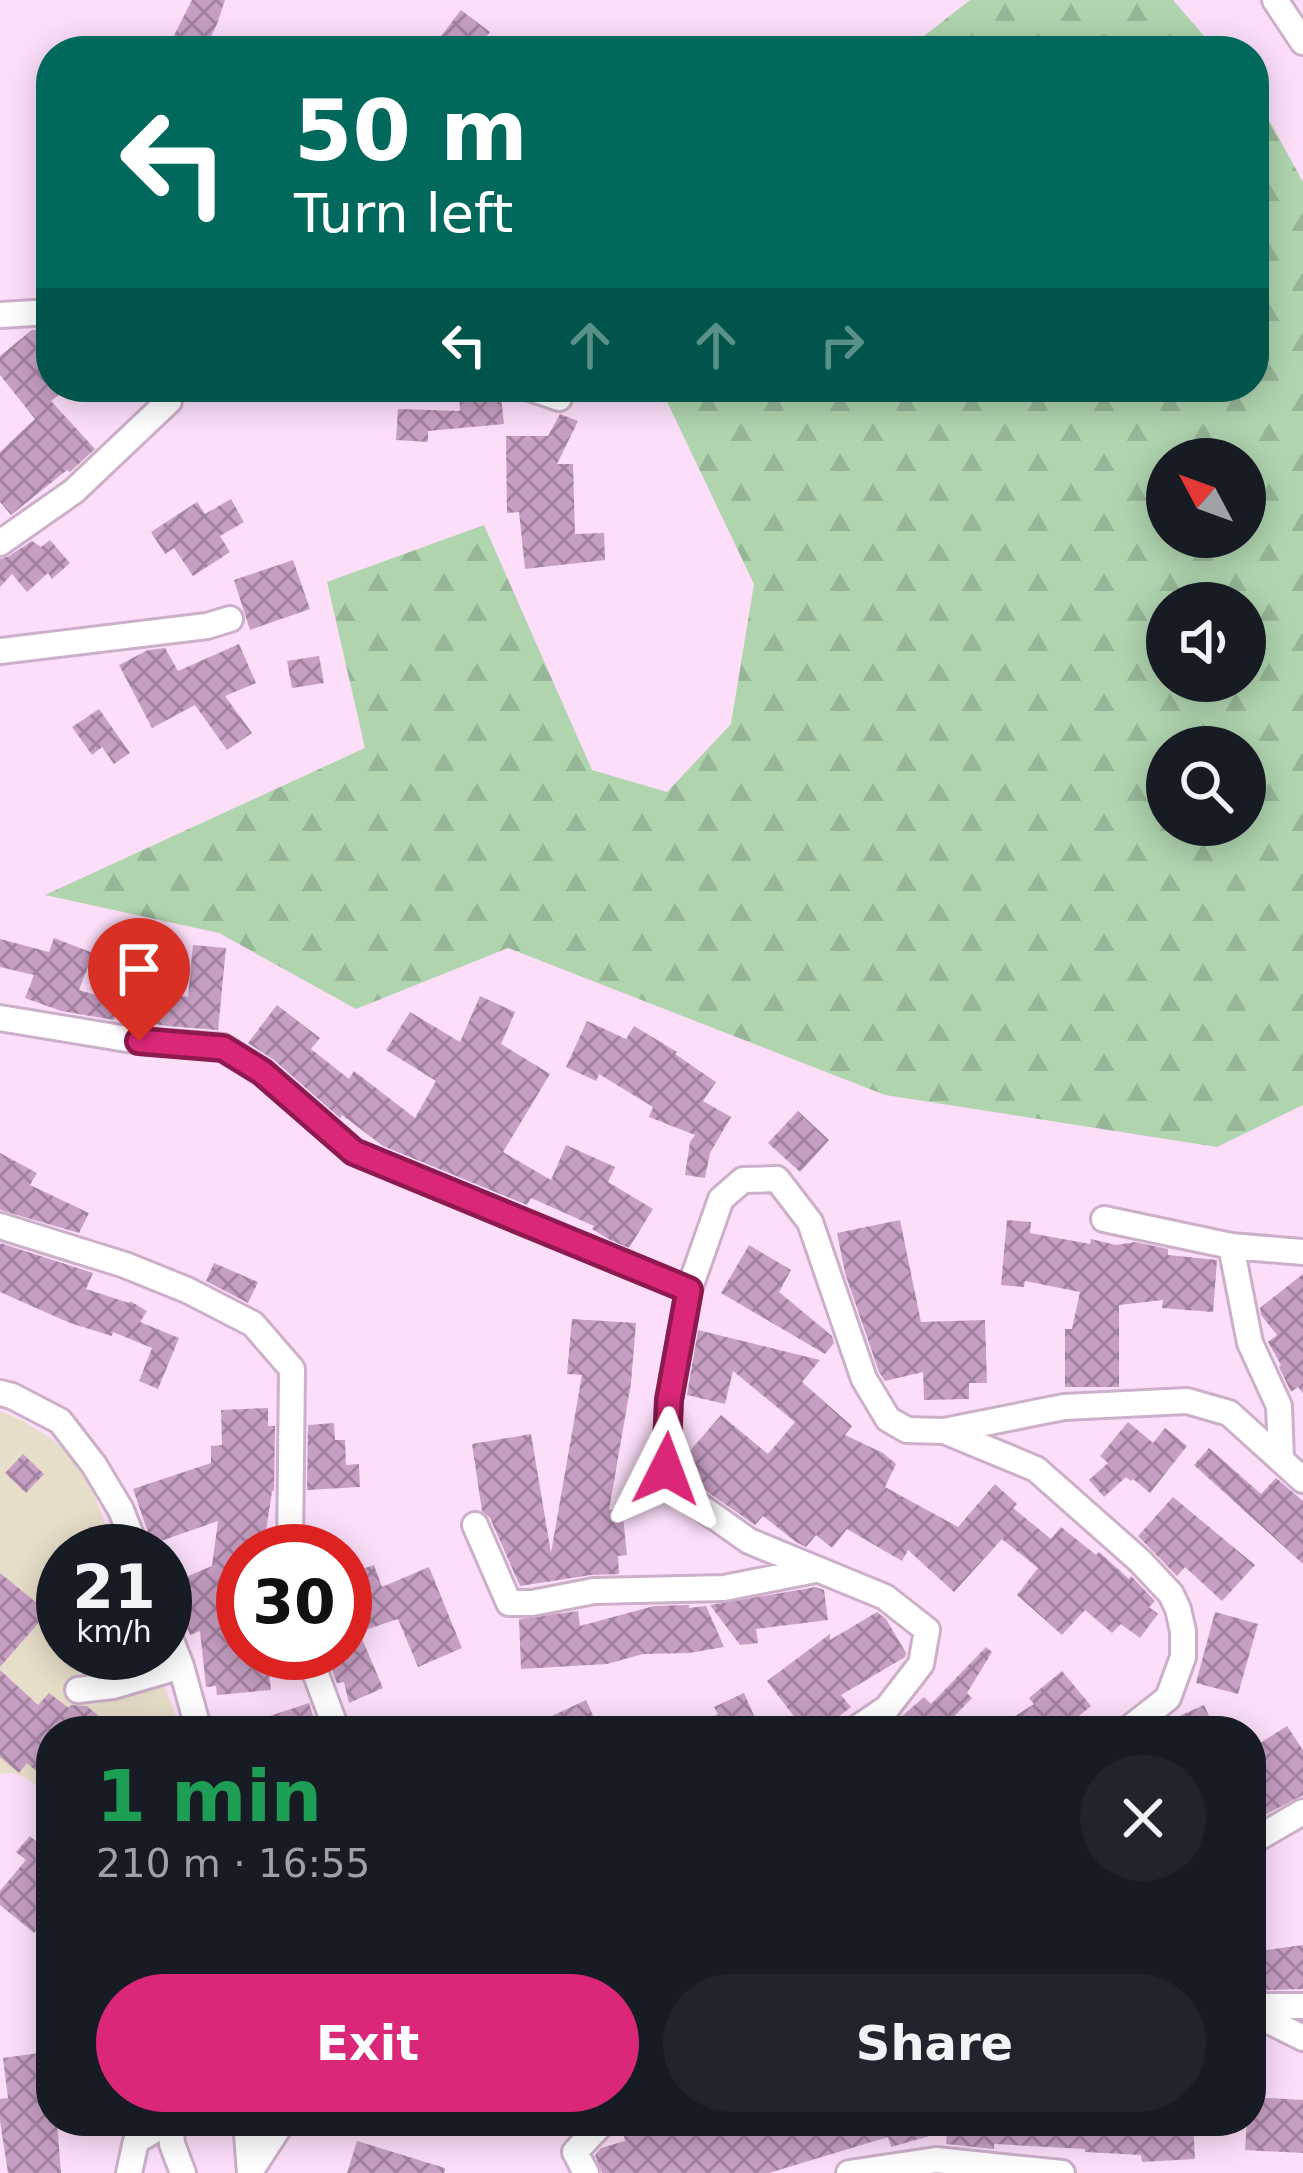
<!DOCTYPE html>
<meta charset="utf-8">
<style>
body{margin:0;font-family:"DejaVu Sans",sans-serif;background:#20242c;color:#f1f3f6;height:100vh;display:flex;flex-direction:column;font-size:45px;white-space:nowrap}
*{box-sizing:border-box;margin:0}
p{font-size:39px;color:#9ea1a6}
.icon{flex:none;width:66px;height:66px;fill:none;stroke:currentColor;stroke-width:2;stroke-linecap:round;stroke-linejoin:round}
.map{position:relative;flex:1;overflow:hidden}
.drawer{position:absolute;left:36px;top:1716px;width:1230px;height:420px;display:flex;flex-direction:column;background:#171b24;border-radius:48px;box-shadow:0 6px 30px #0003}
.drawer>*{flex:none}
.hud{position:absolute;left:36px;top:36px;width:1233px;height:366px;border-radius:48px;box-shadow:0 6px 30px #0003;background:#00695c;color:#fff;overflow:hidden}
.needle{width:78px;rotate:311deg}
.buttons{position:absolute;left:1146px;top:438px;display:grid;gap:24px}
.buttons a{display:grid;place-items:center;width:120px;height:120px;border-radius:50%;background:#171b24;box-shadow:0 6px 30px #0003;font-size:60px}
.speed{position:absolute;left:36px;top:1524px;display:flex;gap:24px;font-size:60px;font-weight:700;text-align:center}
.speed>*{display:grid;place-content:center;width:156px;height:156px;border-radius:50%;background:#171b24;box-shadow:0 6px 30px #0003;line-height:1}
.speed small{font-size:30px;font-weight:400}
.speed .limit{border:18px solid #d22;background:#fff;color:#111}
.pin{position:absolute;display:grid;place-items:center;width:102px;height:102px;color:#fff;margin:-123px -51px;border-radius:50% 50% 50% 0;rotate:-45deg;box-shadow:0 0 12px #0007}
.pin .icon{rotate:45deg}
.me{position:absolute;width:132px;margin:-66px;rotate:3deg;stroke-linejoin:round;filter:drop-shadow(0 0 9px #0008)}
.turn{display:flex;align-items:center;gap:42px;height:252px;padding:0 60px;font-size:54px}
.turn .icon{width:156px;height:156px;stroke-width:2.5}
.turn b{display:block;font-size:84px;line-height:102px}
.lanes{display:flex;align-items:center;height:114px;padding:0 60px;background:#0003;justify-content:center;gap:60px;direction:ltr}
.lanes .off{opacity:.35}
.round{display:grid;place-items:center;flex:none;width:126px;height:126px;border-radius:63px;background:#20242c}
.overview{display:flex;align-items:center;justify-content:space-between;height:204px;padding:0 60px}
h1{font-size:72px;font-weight:800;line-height:90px;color:#1e9e55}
.action{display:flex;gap:24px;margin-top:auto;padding:24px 60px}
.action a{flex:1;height:138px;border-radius:72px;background:#db2777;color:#fff;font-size:48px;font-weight:800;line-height:138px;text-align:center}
.action a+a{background:#20242c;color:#f1f3f6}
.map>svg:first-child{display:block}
.education{fill:#e7dec9}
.forest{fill:url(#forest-firs);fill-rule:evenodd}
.building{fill:url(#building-cross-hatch)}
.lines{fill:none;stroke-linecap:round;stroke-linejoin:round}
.minor-casing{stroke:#ccafc9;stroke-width:30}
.minor{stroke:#fff;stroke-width:24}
.route-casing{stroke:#8e194d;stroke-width:30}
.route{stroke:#db2777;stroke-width:21}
</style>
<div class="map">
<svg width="1303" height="2173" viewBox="0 0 1303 2173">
<defs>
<pattern id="forest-firs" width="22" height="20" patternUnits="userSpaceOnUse" patternTransform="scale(3)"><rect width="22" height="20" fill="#afd4ae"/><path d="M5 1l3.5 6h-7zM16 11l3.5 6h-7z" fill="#97b697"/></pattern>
<pattern id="building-cross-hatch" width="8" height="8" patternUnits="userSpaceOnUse" patternTransform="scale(3)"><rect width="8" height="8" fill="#c79fc3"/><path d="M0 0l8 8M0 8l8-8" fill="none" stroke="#a382a0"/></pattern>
</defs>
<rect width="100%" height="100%" fill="#fcdef9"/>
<path class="education" d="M 0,1411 L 23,1421 L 52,1439 L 72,1456 L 88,1478 L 115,1551 L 63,1551 L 63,1653 L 128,1653 L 141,1673 L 157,1668 L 182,1731 L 51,1731 L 51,1797 L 27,1778 L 13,1773 L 0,1774 Z"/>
<path class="forest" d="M 970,0 L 1173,0 L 1217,51 L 718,51 L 743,38 L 919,40 Z
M 1254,93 L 1303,182 L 1303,1105 L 1217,1147 L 885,1095 L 508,948 L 356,1009 L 219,933 L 45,895 L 365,748 L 327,582 L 484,525 L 592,770 L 667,792 L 731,724 L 754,584 L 660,387 L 1254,387 ZM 1167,459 L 1245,459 L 1245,537 L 1167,537 ZM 1167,603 L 1245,603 L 1245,681 L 1167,681 ZM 1167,747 L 1245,747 L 1245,825 L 1167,825 Z"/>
<path class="building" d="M 192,0 L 225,0 L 217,24 L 204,51 L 166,51 Z
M 461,10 L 490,32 L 475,51 L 430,51 Z
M 48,329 L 51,333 L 51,387 L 69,387 L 51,401 L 95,449 L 70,472 L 67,470 L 11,515 L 0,502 L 0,452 L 35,419 L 0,375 L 0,356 L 32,330 Z
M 459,387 L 500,387 L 504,424 L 428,431 L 428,442 L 396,440 L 398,409 L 460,411 Z
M 560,414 L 578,421 L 557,464 L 573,464 L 575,534 L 604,533 L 605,560 L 525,569 L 519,512 L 507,513 L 506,436 L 548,436 Z
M 231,499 L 244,522 L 220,536 L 230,552 L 193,576 L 174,548 L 165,554 L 151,532 L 197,502 L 205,514 Z
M 50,540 L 70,563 L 52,579 L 48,573 L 27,592 L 12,574 L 0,587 L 0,559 L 9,556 L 32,541 L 41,547 Z
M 293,560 L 310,609 L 250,630 L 234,580 Z
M 239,644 L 256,683 L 225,696 L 252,733 L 227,750 L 195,705 L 152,728 L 119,665 L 148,650 L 165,648 L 178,671 Z
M 319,656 L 324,683 L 292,688 L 287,661 Z
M 99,709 L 130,753 L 114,764 L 102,747 L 92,755 L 72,727 Z
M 54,938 L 93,953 L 79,990 L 119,1002 L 114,1020 L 61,1011 L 25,998 L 34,975 L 0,967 L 0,939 L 49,952 Z
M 193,945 L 226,948 L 218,1030 L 166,1026 L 129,1019 L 136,986 L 188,997 Z
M 480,996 L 515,1012 L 501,1044 L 550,1074 L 503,1152 L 551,1180 L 566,1145 L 615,1167 L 608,1182 L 653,1209 L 629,1248 L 610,1240 L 592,1229 L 594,1226 L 531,1198 L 527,1205 L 383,1146 L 342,1115 L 340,1118 L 274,1060 L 248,1043 L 277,1005 L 320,1038 L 311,1049 L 349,1079 L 354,1071 L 415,1118 L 436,1081 L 386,1050 L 410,1012 L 460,1042 Z
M 587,1021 L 626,1039 L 634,1026 L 677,1052 L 675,1054 L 716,1082 L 703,1101 L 731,1117 L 710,1153 L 705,1178 L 685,1175 L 690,1142 L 695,1135 L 649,1117 L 653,1107 L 599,1074 L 596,1081 L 566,1067 Z
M 798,1111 L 829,1140 L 800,1172 L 768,1143 Z
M 0,1153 L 37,1173 L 30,1185 L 89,1213 L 79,1233 L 0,1210 Z
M 900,1220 L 921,1322 L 985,1320 L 987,1383 L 969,1383 L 969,1399 L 924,1400 L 923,1372 L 885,1381 L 879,1372 L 845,1273 L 837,1233 Z
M 1007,1220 L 1031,1222 L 1030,1233 L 1090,1244 L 1091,1239 L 1116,1245 L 1135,1242 L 1168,1249 L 1168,1255 L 1217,1260 L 1213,1312 L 1162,1308 L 1163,1300 L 1119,1305 L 1119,1387 L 1065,1387 L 1065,1329 L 1072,1329 L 1080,1292 L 1025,1281 L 1024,1287 L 1001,1285 Z
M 0,1243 L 93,1273 L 86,1289 L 129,1303 L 130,1301 L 147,1311 L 140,1322 L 179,1338 L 158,1389 L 139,1381 L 152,1348 L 113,1332 L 112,1336 L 70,1323 L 0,1292 Z
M 749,1245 L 791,1270 L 779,1292 L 832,1336 L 834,1343 L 825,1354 L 721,1293 Z
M 214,1263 L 258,1282 L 248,1303 L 206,1281 Z
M 1303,1274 L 1303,1393 L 1298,1387 L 1291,1392 L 1279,1367 L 1281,1365 L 1268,1342 L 1277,1335 L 1261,1315 L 1260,1308 Z
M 572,1319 L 636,1323 L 631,1383 L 609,1510 L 622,1508 L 627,1555 L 618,1556 L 619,1574 L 591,1575 L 520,1586 L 490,1518 L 482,1511 L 472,1444 L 531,1434 L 551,1553 L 582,1375 L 567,1374 Z
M 698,1330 L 820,1360 L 802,1382 L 852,1426 L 845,1435 L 883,1453 L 896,1464 L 885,1487 L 958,1527 L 995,1484 L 1017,1504 L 1013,1508 L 1051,1539 L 1061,1527 L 1096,1555 L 1099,1552 L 1129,1579 L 1131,1576 L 1155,1601 L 1149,1607 L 1158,1614 L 1140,1638 L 1121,1624 L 1112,1633 L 1085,1610 L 1062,1635 L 1017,1595 L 1038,1568 L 1002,1539 L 954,1592 L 908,1550 L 902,1561 L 847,1529 L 832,1548 L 816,1535 L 806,1547 L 796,1542 L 763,1516 L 755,1525 L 702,1488 L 683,1463 L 683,1459 L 721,1415 L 768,1454 L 795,1422 L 733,1371 L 725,1404 L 687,1395 Z
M 268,1408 L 268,1426 L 275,1426 L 274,1491 L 272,1491 L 263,1551 L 243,1551 L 243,1658 L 267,1655 L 271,1690 L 217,1695 L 216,1686 L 206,1687 L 200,1631 L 190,1635 L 169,1584 L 212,1566 L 218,1521 L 152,1544 L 133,1489 L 211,1463 L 211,1446 L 222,1445 L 221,1410 Z
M 1128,1422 L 1153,1443 L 1165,1428 L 1187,1446 L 1150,1493 L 1133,1479 L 1131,1481 L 1126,1477 L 1104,1497 L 1089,1480 L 1108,1463 L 1100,1456 Z
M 334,1423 L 335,1440 L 345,1440 L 346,1465 L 359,1464 L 360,1487 L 307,1490 L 308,1425 Z
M 1209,1448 L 1261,1494 L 1276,1478 L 1303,1501 L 1303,1564 L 1194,1465 Z
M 23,1454 L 44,1474 L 26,1493 L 5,1473 Z
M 1173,1497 L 1255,1565 L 1222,1601 L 1185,1567 L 1177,1576 L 1138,1536 Z
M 374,1565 L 382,1587 L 429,1567 L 462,1648 L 418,1667 L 398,1619 L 359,1632 L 383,1688 L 349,1703 L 344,1682 L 337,1683 L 330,1665 L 345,1658 L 345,1575 Z
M 0,1573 L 48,1612 L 0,1667 Z
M 816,1587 L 824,1590 L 828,1620 L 756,1629 L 758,1643 L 740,1645 L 710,1605 Z
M 689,1605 L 689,1608 L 706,1606 L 724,1647 L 689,1653 L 643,1654 L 607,1664 L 521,1669 L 519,1619 L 578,1611 L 580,1626 L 654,1606 Z
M 877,1612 L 886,1619 L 906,1653 L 905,1657 L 841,1695 L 851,1707 L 820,1731 L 812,1731 L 803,1720 L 799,1723 L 767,1681 L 830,1634 L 830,1640 Z
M 1215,1612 L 1258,1624 L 1238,1694 L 1196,1683 Z
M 986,1647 L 992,1652 L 967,1693 L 972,1698 L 940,1731 L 885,1731 L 924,1697 L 931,1704 Z
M 0,1670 L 38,1705 L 49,1693 L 69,1708 L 71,1705 L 87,1706 L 116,1731 L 51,1731 L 51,1784 L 27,1763 L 19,1773 L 0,1757 Z
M 1062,1671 L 1091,1706 L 1061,1731 L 992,1731 L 1034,1704 L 1029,1698 Z
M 744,1693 L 761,1731 L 689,1731 L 718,1714 L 714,1707 Z
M 586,1700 L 600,1731 L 559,1731 L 552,1716 Z
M 309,1703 L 318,1731 L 237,1731 L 237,1727 Z
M 1204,1705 L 1216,1731 L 1153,1731 L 1160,1725 Z
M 1287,1726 L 1303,1750 L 1303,1795 L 1263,1816 L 1251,1797 L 1251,1749 Z
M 30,1836 L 51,1854 L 51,1912 L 34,1933 L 0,1905 L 0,1891 L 26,1860 L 16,1852 Z
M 1303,1945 L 1303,1989 L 1266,1990 L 1260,1951 Z
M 39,2053 L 43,2088 L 51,2087 L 51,2121 L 57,2121 L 61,2173 L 8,2173 L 0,2121 L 0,2099 L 8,2098 L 3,2058 Z
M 1251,2097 L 1303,2100 L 1303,2153 L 1245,2150 L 1247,2121 L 1251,2121 Z
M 676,2121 L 1193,2121 L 1195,2159 L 1142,2162 L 1141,2155 L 1085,2152 L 1085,2149 L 994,2144 L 994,2149 L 946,2144 L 947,2131 L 891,2147 L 888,2137 L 769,2173 L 602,2173 L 595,2155 L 601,2148 L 625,2141 L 623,2131 Z
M 357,2141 L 445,2168 L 444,2173 L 347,2173 Z"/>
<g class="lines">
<g class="minor-casing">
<path id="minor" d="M 1275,0 L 1303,42
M 0,315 L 51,312
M 527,387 L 559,398
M 0,543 L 74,491 L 169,401 L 170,387
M 0,651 L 207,626 L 230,619
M 0,1018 L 139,1041 L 223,1047 L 263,1072 L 354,1152 L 689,1290
M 1104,1219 L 1231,1246 L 1250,1343 L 1279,1406 L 1281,1458
M 0,1226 L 125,1265 L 187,1290 L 253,1324 L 292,1369 L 290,1551
M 1231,1246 L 1303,1252
M 0,1393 L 12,1396 L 60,1421 L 94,1465 L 121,1510 L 137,1551
M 944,1431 L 1036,1469 L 1140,1561 L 1171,1594 L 1178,1609 L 1183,1631 L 1183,1657 L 1168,1698 L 1126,1731
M 475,1525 L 509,1603 L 532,1603 L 594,1591 L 724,1588 L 815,1570
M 165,1625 L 181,1666 L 199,1731
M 308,1653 L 337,1731
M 78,1690 L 113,1686 L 181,1666
M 853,1731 L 887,1708 L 921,1664 L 927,1630 L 885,1597 L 749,1541 L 691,1500 L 666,1469 L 669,1400 L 689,1290 L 721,1199 L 743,1180 L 777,1179 L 810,1222 L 864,1379 L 888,1419 L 907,1430 L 944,1431 L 1064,1407 L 1187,1401 L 1229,1413 L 1303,1480
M 1251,1842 L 1303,1812
M 1251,2006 L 1303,2006
M 1251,2012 L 1303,2038
M 170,2121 L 172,2144 L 183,2173
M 246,2121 L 250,2173
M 250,2172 L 283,2121
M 129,2173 L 136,2141 L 170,2121
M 586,2173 L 575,2152 L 604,2121
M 849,2173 L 936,2160 L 1062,2173"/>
</g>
<use href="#minor" class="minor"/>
</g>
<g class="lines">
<g class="route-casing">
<path id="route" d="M 139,1041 L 223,1048 L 262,1072 L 354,1152 L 689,1290 L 669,1400 L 666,1469"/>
</g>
<use href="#route" class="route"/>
</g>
</svg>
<div class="buttons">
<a><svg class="needle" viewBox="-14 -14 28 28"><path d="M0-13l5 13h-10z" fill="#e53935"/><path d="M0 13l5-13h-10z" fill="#9ea1a6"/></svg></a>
<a><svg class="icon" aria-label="sound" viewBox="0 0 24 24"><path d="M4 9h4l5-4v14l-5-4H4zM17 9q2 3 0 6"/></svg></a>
<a><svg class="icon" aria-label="search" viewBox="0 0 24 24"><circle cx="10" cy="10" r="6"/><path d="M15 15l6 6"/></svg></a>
</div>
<div class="speed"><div>21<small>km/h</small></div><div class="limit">30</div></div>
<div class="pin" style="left:139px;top:1041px;background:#d93025"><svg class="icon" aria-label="arrive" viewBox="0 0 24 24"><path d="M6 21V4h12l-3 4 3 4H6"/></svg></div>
<svg class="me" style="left:666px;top:1469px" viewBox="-20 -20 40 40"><path d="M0-17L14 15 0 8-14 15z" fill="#db2777" stroke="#fff" stroke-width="4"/></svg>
<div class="hud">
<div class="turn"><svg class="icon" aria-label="left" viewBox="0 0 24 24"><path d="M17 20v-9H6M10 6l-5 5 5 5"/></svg><div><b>50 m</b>Turn left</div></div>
<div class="lanes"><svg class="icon" aria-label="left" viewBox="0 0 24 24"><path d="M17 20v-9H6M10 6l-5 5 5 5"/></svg><svg class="icon off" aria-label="ahead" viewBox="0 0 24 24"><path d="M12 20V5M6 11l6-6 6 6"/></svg><svg class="icon off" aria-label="ahead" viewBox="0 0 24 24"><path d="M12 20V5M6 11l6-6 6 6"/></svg><svg class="icon off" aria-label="right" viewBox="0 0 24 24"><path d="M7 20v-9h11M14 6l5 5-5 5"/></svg></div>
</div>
<section class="drawer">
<div class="overview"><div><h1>1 min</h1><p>210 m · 16:55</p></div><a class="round"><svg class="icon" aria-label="close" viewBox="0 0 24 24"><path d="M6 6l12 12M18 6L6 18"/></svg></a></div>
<div class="action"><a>Exit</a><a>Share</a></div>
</section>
</div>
